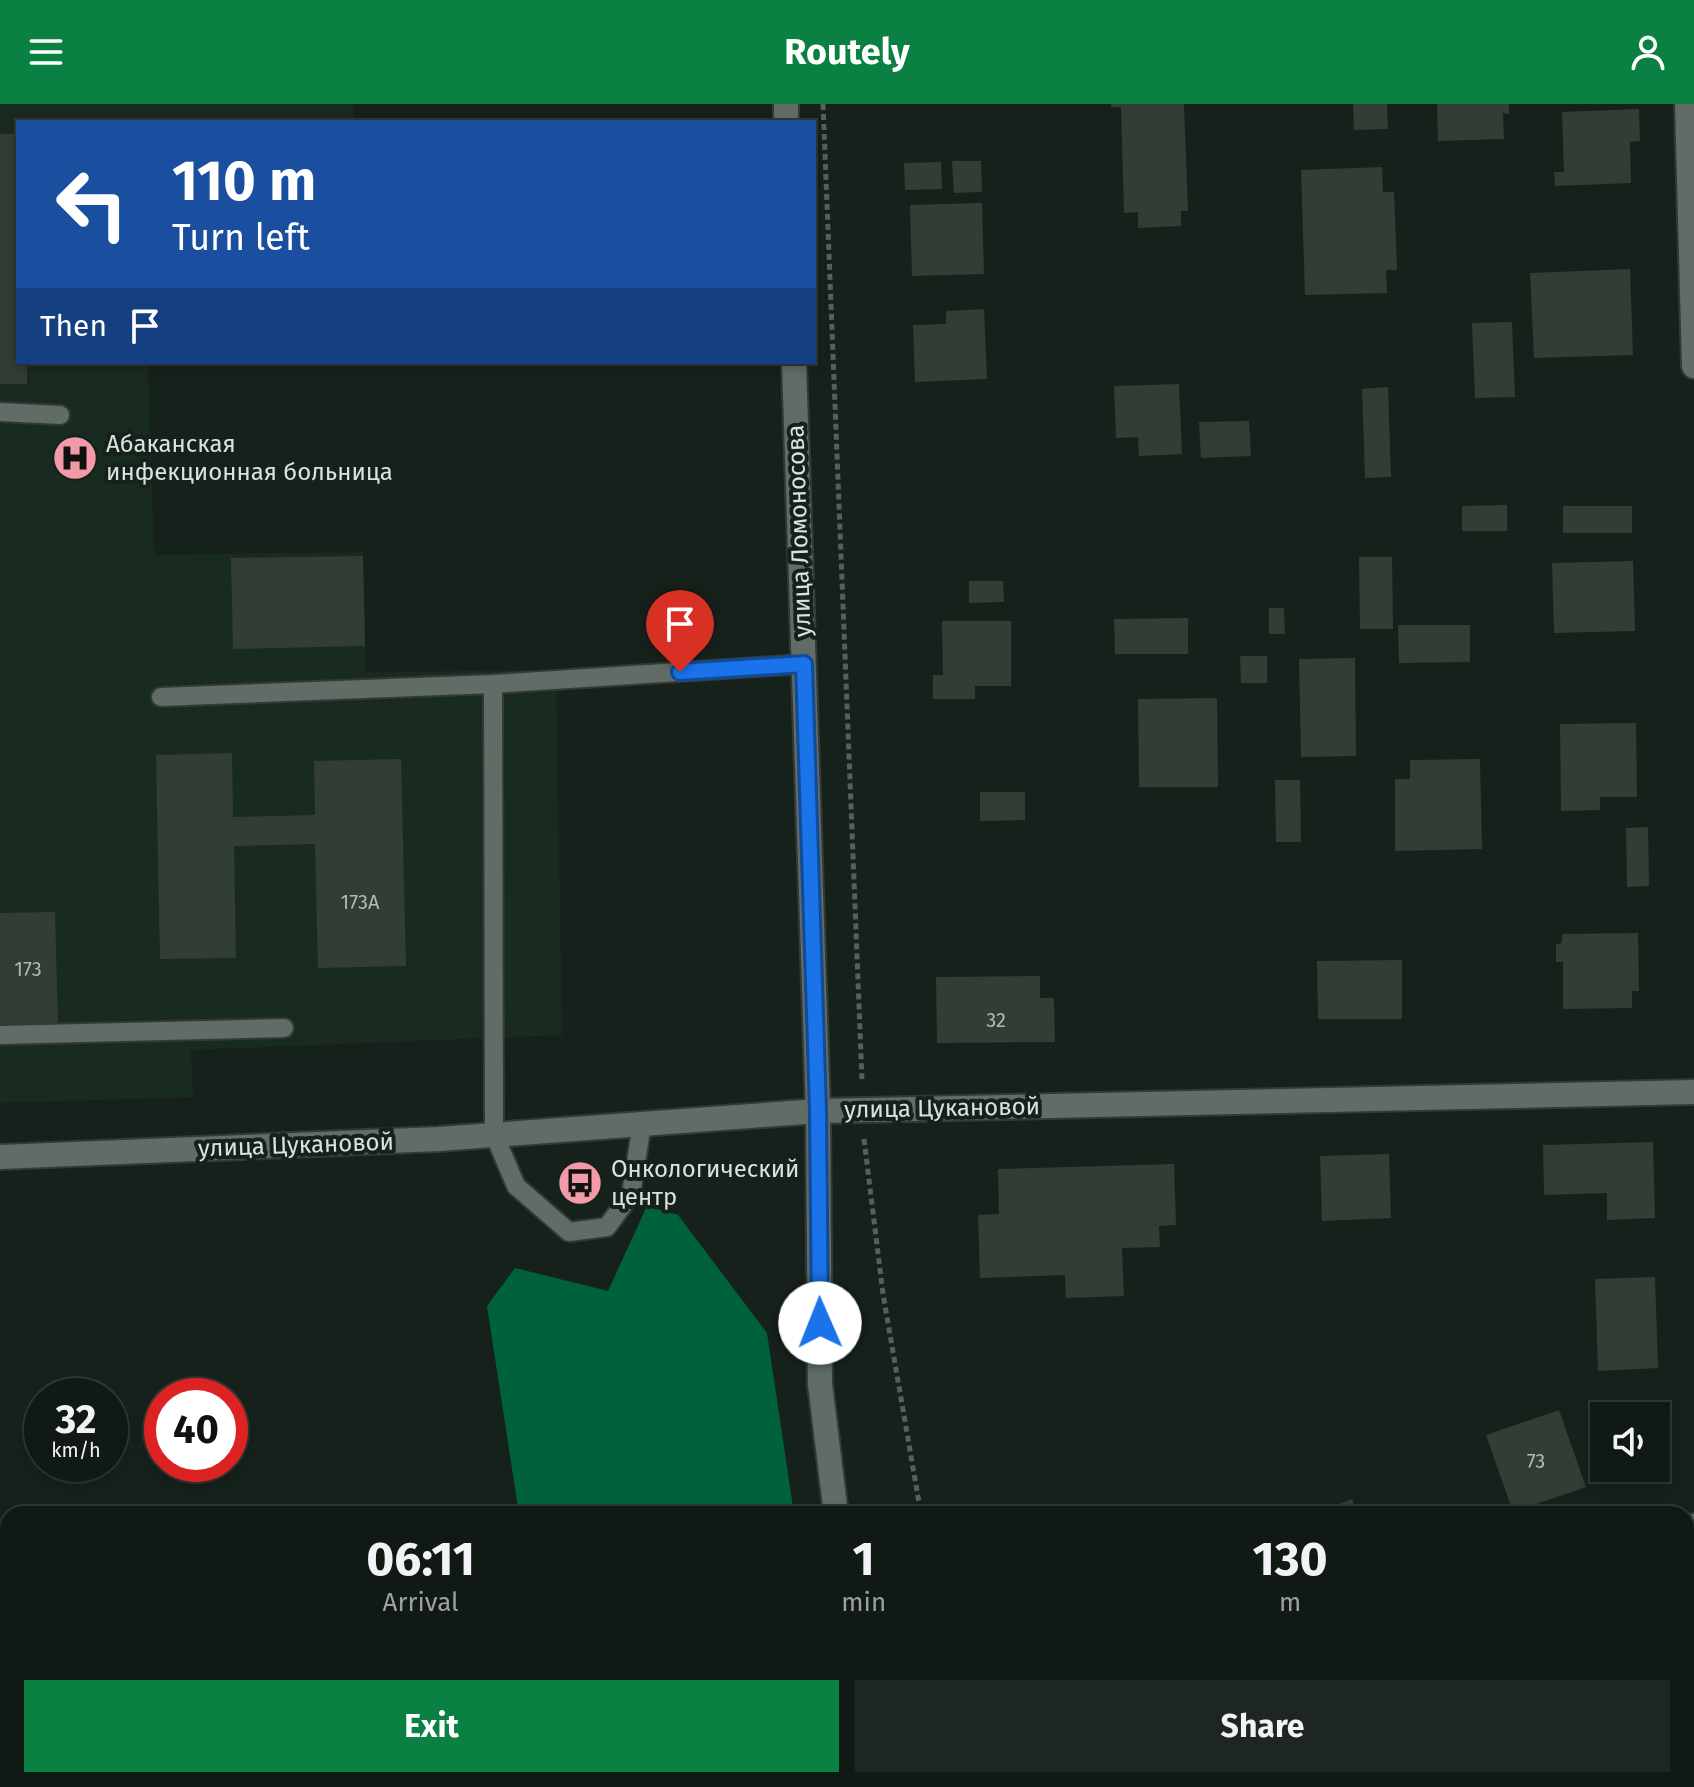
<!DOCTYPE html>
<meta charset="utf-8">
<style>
body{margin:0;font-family:"Fira Sans",sans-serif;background:#1e2622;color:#f1f3f6;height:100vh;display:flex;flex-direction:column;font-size:30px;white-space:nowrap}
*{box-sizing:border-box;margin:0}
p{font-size:26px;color:#9ca0a0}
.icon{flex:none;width:44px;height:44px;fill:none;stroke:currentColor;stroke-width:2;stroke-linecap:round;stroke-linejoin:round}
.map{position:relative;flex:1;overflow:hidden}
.drawer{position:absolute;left:0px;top:1402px;width:1694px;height:282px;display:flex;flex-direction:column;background:#111914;border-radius:24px 24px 0 0;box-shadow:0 4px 12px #0003,0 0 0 2px #303834}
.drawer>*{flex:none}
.top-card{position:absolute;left:16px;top:16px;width:800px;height:244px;border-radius:0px;box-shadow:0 4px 12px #0003,0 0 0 2px #303834;background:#1a4fa0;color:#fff;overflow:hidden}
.fabs{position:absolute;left:1590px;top:1298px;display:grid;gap:16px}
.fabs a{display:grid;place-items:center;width:80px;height:80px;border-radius:0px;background:#111914;box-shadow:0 4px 12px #0003,0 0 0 2px #303834;font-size:40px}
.speed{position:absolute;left:24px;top:1274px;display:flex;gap:16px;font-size:40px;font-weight:700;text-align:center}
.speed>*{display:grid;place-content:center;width:104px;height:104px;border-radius:50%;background:#111914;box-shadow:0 4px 12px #0003,0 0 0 2px #303834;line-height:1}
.speed small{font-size:20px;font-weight:400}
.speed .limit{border:12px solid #d22;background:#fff;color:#111}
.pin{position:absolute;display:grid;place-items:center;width:68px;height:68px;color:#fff;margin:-82px -34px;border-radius:50% 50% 50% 0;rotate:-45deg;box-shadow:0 0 8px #0007}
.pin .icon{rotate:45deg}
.me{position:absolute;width:88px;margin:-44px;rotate:359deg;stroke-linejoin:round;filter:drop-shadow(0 0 6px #0008)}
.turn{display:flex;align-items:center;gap:28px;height:168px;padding:0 24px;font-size:36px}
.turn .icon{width:104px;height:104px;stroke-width:2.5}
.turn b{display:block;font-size:56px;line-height:68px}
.then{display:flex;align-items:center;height:76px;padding:0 24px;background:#0003;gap:16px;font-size:30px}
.eta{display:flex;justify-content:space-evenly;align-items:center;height:136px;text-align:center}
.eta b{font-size:48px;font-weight:700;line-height:56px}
.button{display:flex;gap:16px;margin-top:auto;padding:16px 24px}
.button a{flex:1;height:92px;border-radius:0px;background:#0b8043;color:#fff;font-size:32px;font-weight:700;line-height:92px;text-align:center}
.button a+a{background:#1e2622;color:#f1f3f6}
header{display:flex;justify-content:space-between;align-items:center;height:104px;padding:0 24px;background:#0b8043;color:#fff;font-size:36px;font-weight:700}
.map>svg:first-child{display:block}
.built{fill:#192b21}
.forest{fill:#00623d}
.building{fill:#323d36}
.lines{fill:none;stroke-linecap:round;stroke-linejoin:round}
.lane-casing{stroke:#333a35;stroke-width:22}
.street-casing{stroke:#333a35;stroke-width:28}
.secondary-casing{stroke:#333a35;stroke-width:28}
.path{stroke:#56605a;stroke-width:5;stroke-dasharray:6 4;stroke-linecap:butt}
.lane{stroke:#606c65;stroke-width:18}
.street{stroke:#606c65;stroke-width:24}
.secondary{stroke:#606c65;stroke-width:24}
.route-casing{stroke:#114b97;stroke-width:20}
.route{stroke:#1a73e8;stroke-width:14}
.labels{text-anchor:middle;stroke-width:8;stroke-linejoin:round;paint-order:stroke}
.number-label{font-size:20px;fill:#b1b9b3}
.poi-label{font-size:24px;fill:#dbe2dd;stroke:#17211b;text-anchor:start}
.street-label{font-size:24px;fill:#dbe2dd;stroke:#17211b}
</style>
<header><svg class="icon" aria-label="menu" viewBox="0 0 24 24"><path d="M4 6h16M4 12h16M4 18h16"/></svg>Routely<svg class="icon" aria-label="person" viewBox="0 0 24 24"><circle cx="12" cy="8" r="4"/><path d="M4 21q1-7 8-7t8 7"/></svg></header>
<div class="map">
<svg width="1694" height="1683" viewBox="0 0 1694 1683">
<rect width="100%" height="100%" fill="#17211b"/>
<path class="built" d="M 0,0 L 353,0 L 354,18 L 18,18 L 18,258 L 148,258 L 154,451 L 363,448 L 366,568 L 556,566 L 562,931 L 191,946 L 193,993 L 0,999 Z"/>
<path class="forest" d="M 647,1102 L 678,1111 L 767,1229 L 794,1410 L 519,1410 L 487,1202 L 515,1164 L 608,1187 Z
M 489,1676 L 573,1676 L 569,1683 L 488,1683 Z
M 618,1676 L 856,1676 L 858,1683 L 620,1683 Z"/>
<path class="building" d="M 1111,0 L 1184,0 L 1188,107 L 1181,107 L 1181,122 L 1138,124 L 1138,108 L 1124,109 L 1121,3 L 1111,3 Z
M 1353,0 L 1387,0 L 1388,25 L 1354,26 Z
M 1437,0 L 1509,0 L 1509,10 L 1503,9 L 1504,35 L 1438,37 Z
M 1639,5 L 1640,37 L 1630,38 L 1631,79 L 1555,82 L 1554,68 L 1564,68 L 1562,8 Z
M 0,30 L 18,30 L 18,258 L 27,258 L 27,280 L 0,280 Z
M 952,57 L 981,57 L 982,88 L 954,89 Z
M 941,58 L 942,85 L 905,86 L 904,59 Z
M 1382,63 L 1383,88 L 1394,88 L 1397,166 L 1386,166 L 1387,189 L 1305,191 L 1301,66 Z
M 982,99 L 984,170 L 912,172 L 910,101 Z
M 1630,165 L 1633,251 L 1534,254 L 1530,169 Z
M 984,205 L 987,275 L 915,278 L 913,221 L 946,220 L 946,207 Z
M 1512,218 L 1515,293 L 1475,294 L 1472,219 Z
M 1179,280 L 1182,350 L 1139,352 L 1138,333 L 1116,334 L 1114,282 Z
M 1388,283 L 1391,373 L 1365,374 L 1362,285 Z
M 1249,317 L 1251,352 L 1201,354 L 1199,318 Z
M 1507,401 L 1507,427 L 1462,427 L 1462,402 Z
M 1563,402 L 1632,402 L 1632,429 L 1563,429 Z
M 363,452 L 365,542 L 233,545 L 231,454 Z
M 1359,453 L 1392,453 L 1393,525 L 1360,525 Z
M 1633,457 L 1635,527 L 1554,529 L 1552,459 Z
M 969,477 L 1003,477 L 1004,498 L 969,499 Z
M 1269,504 L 1284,504 L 1285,530 L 1269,530 Z
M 1188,514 L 1188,550 L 1115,550 L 1114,515 Z
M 942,517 L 1011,517 L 1011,582 L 975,582 L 975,595 L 933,595 L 933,571 L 943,571 Z
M 1398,521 L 1470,521 L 1470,558 L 1399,559 Z
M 1240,552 L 1267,552 L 1267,579 L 1241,579 Z
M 1355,554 L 1356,652 L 1301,653 L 1299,555 Z
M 1217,594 L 1218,683 L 1139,683 L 1138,595 Z
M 1636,619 L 1637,693 L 1600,693 L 1600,706 L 1561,707 L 1560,620 Z
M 232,649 L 233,713 L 315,711 L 314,657 L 401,655 L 406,862 L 318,864 L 315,740 L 234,742 L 236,854 L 160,855 L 156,651 Z
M 1480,655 L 1482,745 L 1395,747 L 1395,675 L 1410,675 L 1410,656 Z
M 1275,676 L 1300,676 L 1301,738 L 1276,738 Z
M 980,688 L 1025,688 L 1025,716 L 980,717 Z
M 1648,723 L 1649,782 L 1627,783 L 1626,724 Z
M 55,808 L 58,921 L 0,923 L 0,809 Z
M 1638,829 L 1639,887 L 1632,887 L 1632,904 L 1563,905 L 1563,858 L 1556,858 L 1556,840 L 1562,839 L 1562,830 Z
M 1402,856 L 1402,915 L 1318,915 L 1317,857 Z
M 1040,872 L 1040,894 L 1054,894 L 1055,938 L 937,939 L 936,873 Z
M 1653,1038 L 1655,1114 L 1607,1116 L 1607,1089 L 1544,1091 L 1543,1041 Z
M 1389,1050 L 1391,1114 L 1322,1117 L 1320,1052 Z
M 1174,1060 L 1176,1121 L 1159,1122 L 1160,1143 L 1122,1144 L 1124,1192 L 1066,1194 L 1065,1171 L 980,1174 L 978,1111 L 999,1110 L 998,1065 Z
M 1655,1173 L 1658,1264 L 1598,1267 L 1595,1175 Z
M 1559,1306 L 1586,1383 L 1513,1408 L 1486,1331 Z
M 1352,1395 L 1357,1410 L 1313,1410 Z
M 1273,1676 L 1360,1676 L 1363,1683 L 1269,1683 L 1267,1678 Z"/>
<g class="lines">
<g class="lane-casing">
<path id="lane" d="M 0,308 L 60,311
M 493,580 L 494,1030 L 516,1082 L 569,1128 L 607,1123 L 631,1090 L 642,1020
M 161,593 L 493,580 L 804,560
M 0,931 L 284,924"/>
</g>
<g class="street-casing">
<path id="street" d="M 1687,0 L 1694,262
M 0,1053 L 439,1035 L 818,1007 L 1694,988
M 1686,1428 L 1694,1422
M 998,1683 L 1018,1676"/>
</g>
<g class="secondary-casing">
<path id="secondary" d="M 786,0 L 786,18
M 794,258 L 818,1007 L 820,1280 L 836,1410
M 910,1676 L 913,1683"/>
</g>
<path class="path" d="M 823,0 L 862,977
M 864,1035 L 883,1190 L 921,1410"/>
<use href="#lane" class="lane"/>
<use href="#street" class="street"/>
<use href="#secondary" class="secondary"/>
</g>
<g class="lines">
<g class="route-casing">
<path id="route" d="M 680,568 L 804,560 L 818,1007 L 820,1219"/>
</g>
<use href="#route" class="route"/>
</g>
<defs>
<g id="hospital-disc" transform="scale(2.3)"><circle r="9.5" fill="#f39aa9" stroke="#17211b"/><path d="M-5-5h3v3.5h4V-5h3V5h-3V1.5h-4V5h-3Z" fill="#111"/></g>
<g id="bus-disc" transform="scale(2.3)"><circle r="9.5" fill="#f39aa9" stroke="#17211b"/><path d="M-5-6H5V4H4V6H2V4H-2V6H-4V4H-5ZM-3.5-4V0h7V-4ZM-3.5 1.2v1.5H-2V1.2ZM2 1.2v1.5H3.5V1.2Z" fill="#111"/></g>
</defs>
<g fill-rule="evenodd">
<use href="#hospital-disc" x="75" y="354"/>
<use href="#bus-disc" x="580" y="1079"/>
</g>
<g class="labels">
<g class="number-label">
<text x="360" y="805">173А</text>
<text x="28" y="872">173</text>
<text x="996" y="923">32</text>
<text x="1536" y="1364">73</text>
</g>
<g class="poi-label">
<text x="106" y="348">Абаканская<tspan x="106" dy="28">инфекционная больница</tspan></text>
<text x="611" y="1073">Онкологический<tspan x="611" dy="28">центр</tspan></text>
</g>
<g class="street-label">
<text transform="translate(799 427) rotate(-92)" y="8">улица Ломоносова</text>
<text transform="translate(942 1004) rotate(-1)" y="8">улица Цукановой</text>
<text transform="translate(296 1041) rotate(-2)" y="8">улица Цукановой</text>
</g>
</g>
</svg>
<div class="fabs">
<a><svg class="icon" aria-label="sound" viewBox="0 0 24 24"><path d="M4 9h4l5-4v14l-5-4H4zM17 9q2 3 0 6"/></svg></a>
</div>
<div class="speed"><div>32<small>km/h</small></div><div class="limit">40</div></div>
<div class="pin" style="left:680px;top:568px;background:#d93025"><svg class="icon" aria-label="arrive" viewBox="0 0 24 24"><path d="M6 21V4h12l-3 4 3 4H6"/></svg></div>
<svg class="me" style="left:820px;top:1219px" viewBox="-20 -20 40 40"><circle r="19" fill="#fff"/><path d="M0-13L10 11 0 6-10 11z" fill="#1a73e8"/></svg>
<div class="top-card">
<div class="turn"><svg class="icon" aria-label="left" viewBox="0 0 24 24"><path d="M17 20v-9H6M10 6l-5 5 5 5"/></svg><div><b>110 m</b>Turn left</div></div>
<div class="then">Then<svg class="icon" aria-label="arrive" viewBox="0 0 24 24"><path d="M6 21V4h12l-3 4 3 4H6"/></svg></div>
</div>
<section class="drawer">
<div class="eta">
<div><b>06:11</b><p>Arrival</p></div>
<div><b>1</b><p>min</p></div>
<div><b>130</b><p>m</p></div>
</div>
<div class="button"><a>Exit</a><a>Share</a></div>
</section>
</div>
